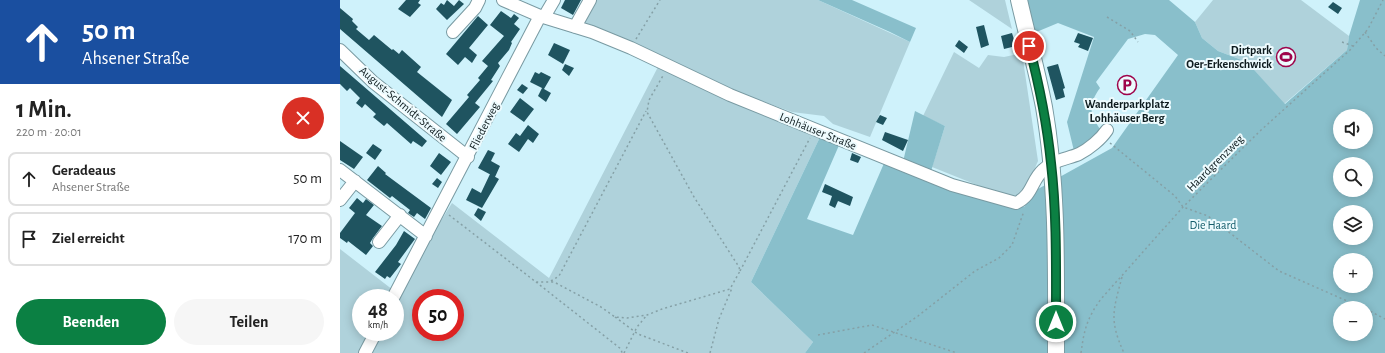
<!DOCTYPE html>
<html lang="de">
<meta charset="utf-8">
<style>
body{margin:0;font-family:"Alegreya Sans",sans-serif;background:#f6f6f6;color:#222;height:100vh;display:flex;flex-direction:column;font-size:15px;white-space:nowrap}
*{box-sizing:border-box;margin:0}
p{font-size:13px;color:#767676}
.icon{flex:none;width:22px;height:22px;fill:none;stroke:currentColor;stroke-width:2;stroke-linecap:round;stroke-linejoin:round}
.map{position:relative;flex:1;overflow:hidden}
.sheet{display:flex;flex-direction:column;background:#fff;width:340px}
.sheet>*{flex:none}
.banner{background:#1a4fa0;color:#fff;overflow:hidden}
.fabs{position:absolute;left:993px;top:109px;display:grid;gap:8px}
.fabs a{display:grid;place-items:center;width:40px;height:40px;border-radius:50%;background:#fff;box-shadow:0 2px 10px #0003;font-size:20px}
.speed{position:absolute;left:12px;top:289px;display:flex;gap:8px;font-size:20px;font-weight:700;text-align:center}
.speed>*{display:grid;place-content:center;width:52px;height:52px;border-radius:50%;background:#fff;box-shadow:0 2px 10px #0003;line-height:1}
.speed small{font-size:10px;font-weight:400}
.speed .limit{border:6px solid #d22;background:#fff;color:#111}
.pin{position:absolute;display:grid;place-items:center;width:34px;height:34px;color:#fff;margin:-17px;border:2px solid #fff;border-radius:50%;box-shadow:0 1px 4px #0007}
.me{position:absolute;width:44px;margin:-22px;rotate:0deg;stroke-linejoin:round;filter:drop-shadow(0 0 3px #0008)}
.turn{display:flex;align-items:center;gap:14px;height:84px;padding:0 16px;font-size:18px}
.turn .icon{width:52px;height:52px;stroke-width:2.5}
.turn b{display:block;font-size:28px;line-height:34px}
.round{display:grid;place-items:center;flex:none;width:42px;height:42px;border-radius:21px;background:#f6f6f6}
.head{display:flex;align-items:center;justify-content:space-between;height:68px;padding:0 16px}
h1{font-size:24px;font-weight:600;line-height:30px}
.button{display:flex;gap:8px;margin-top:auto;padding:8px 16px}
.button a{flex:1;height:46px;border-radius:24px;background:#0b8043;color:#fff;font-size:16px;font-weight:600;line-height:46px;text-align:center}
.button a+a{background:#f6f6f6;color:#222}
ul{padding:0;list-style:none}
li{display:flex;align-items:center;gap:12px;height:54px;margin:0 8px 6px;padding:0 8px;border:2px solid #e0e0e0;border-radius:8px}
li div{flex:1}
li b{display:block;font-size:15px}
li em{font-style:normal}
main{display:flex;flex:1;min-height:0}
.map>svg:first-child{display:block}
.green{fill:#afd2db;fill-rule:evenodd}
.forest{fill:#89bfcb;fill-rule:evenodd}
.building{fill:#1f5460}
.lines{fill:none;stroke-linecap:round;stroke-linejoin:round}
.minor-casing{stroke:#799aa2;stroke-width:14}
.major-casing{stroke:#799aa2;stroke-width:18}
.path{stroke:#85a0a6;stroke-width:1.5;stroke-dasharray:2 3;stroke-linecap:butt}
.minor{stroke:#fff;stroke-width:12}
.major{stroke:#fff;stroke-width:16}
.route-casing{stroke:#07532c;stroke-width:10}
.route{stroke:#0b8043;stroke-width:7}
.labels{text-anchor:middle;stroke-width:4;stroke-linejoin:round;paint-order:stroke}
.poi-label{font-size:12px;font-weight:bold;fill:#0e1b1e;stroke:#edfbfe;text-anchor:end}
.street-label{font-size:12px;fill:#0e1b1e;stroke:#edfbfe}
.park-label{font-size:12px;fill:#135c6a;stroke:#edfbfe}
</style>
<main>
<section class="sheet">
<div class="banner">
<div class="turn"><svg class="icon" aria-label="ahead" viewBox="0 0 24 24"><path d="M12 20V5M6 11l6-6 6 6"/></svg><div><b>50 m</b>Ahsener Straße</div></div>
</div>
<div class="head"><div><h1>1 Min.</h1><p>220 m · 20:01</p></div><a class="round" style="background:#d93025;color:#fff"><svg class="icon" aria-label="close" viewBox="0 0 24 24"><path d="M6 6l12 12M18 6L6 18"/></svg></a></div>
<ul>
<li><svg class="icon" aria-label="ahead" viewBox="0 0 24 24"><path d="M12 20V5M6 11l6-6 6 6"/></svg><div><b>Geradeaus</b><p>Ahsener Straße</p></div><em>50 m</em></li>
<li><svg class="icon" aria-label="arrive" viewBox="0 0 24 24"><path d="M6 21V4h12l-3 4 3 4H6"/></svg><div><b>Ziel erreicht</b></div><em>170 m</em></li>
</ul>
<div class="button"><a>Beenden</a><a>Teilen</a></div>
</section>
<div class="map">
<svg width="1045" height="353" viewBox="0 0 1045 353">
<rect width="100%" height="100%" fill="#cff2fb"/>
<path class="green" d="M 253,0 L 478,0 L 570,42 L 530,137 L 493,124 L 484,116 L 452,112 L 403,94 L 312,51 L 239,24 Z
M 629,0 L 665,0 L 672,29 Z
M 873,0 L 961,0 L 1009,36 L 1007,50 L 944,104 L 907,62 L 878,51 L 862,38 L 855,22 Z
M 614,52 L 639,68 L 648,55 L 664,57 L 682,53 L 698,161 L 684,193 L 673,196 L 652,191 L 592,167 L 605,126 L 583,116 Z
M 320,63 L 481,135 L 411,282 L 473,342 L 465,353 L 28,353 L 40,332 L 55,332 L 55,302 L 73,266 L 112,203 L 209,278 ZM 81,298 L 115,298 L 115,332 L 81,332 Z
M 0,249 L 53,290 L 49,298 L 21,298 L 21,332 L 33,332 L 23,353 L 0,353 Z"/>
<path class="forest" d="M 478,0 L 512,0 L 576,28 L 570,42 L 550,32 Z
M 686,0 L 829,0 L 855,22 L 862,38 L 878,51 L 907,62 L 945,104 L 1007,50 L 1009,36 L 1020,0 L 1045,0 L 1045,353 L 465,353 L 473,342 L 411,282 L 481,135 L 500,143 L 467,219 L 513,235 L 545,161 L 562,166 L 575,111 L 605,126 L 588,181 L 607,188 L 684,207 L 698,189 L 772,148 L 838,55 L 815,35 L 805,34 L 788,39 L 756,82 L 760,88 C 744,110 753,118 766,138 L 734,151 L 727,122 L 754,37 L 718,23 L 694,33 ZM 1000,116 L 1026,116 L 1026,142 L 1000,142 ZM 1000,164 L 1026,164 L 1026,190 L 1000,190 ZM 1000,212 L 1026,212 L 1026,238 L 1000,238 ZM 1000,260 L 1026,260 L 1026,286 L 1000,286 ZM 1000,308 L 1026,308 L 1026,334 L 1000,334 Z"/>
<path class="building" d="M 66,0 L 80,0 L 78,3 L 81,5 L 70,17 L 58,9 Z
M 107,0 L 114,6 L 119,0 L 124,4 L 107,20 L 96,9 L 101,3 L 104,5 Z
M 225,0 L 241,0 L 233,15 L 221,8 Z
M 993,2 L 1002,8 L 998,14 L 988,7 Z
M 0,8 L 13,19 L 12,21 L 18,27 L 16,29 L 29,40 L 34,35 L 52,50 L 53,49 L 59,54 L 62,50 L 81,67 L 77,72 L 112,100 L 102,117 L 0,29 Z
M 161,11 L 171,18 L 174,14 L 179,18 L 174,24 L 180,29 L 171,42 L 172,43 L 169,50 L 158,63 L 160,66 L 151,80 L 153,81 L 135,103 L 140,107 L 117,134 L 106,124 L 129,97 L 127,95 L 140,80 L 138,78 L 148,66 L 142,61 L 164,36 L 150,25 Z
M 138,16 L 148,25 L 129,48 L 137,55 L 132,63 L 125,57 L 118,65 L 106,54 Z
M 644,25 L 649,45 L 641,48 L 636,27 Z
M 672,33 L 676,46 L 664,49 L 661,36 Z
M 738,33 L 753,38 L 748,51 L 738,47 L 740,44 L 734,42 Z
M 619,40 L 628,47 L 624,53 L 615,46 Z
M 214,43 L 230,50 L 223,64 L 208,55 Z
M 225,64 L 234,68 L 229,76 L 222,70 Z
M 718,64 L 725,88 L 723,89 L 725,97 L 716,100 L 707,67 Z
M 0,66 L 87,141 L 82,147 L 73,141 L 71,144 L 47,123 L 44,126 L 33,117 L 36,114 L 25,104 L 22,108 L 16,103 L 20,98 L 10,88 L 7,91 L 0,84 Z
M 195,72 L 199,74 L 201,72 L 211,77 L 204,89 L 211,93 L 206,102 L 198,96 L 202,88 L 204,89 L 190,82 Z
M 182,84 L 188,88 L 183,94 L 177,90 Z
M 180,98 L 194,109 L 184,122 L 170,112 Z
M 540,115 L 547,118 L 543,125 L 536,122 Z
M 188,125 L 199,134 L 193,143 L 188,139 L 179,152 L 168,144 L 176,133 L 180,136 Z
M 545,132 L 568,140 L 563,151 L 542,140 Z
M 0,141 L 23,157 L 14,169 L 0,160 Z
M 33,144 L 42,150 L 35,160 L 26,153 Z
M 148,150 L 155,153 L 151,161 L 160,166 L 155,177 L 138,168 Z
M 99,153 L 111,162 L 101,175 L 90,166 Z
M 512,153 L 521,157 L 518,163 L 510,160 Z
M 38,166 L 46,173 L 45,174 L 91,208 L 85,219 L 77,213 L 74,217 L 68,213 L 70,210 L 52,196 L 50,198 L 27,180 Z
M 150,174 L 159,179 L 142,208 L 126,200 L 132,188 L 141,193 Z
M 97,178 L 102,182 L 98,188 L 92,184 Z
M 485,184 L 513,197 L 510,206 L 498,201 L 495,208 L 489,205 L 492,196 L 482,192 Z
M 17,198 L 23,203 L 26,199 L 34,205 L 26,215 L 42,226 L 33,238 L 30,243 L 33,246 L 26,255 L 8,241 L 7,243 L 0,238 L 0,233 L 15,213 L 9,208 Z
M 138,208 L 146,212 L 141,221 L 134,215 Z
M 64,231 L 75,239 L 58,262 L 61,264 L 50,278 L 47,276 L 45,279 L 35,272 L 56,245 Z"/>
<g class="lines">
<g class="minor-casing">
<path id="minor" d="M 163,0 L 200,16 L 252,32 L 291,48 L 390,95 L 612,185 L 676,203 C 693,195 691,181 703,170 C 713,160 727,159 739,154 C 749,149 761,139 767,130
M 204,17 L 214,0
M 235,27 L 250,0
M 113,32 L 135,8 L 139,0
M 0,50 L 33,82 L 128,157
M 0,170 L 86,236
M 0,200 L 15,181
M 39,242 L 60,215
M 53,298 L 200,16
M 25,353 L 36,332"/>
</g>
<g class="major-casing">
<path id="major" d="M 679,0 C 687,35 697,71 704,107 C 718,188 716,271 716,353"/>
</g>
<path class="path" d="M 767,17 L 790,31 L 798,42
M 1025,32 L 1036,48 L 1045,56
M 296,39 L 320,0
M 1002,42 L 1013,46
M 770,143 L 835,196 L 843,207 L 868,216 L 939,271 L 1023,308
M 109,215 L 196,282 L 214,282 L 261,307 L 275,317 L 287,318 L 307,315 L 322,309 L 390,289 L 400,271 L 399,267 L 354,197 L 307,112 L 309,100 L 324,74
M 400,271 L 470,138
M 782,277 C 773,311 769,320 784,353
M 211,281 L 219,276 L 306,111
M 196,282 L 281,349 L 282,353
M 1026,309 L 1045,319
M 275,317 L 298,334 L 348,353
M 478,335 L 532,325 L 617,353
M 284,353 L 297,327 L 307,315
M 370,353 L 379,319 L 392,288
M 524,353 L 578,316 L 635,271 L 659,258 L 672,245 L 684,211
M 741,353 C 744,330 747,318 761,299 L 843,207 L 920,131 L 1010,50 L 1028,29 L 1043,0"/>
<use href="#minor" class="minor"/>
<use href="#major" class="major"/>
</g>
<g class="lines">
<g class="route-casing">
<path id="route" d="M 689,46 C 699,84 707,123 711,163 C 717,215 716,269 716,322"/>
</g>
<use href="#route" class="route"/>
</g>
<defs>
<g id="stadium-ring" transform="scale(1)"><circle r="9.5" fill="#edfbfe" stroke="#9e034a" stroke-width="1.5"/><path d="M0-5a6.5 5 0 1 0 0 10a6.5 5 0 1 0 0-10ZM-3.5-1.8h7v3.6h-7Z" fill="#9e034a"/></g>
<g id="parking-ring" transform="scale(1)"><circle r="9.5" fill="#edfbfe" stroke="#9e034a" stroke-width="1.5"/><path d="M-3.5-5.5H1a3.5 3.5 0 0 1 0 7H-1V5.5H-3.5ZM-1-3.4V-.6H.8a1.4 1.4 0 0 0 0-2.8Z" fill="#9e034a"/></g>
</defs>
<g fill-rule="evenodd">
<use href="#stadium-ring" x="946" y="57"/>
<use href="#parking-ring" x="787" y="85"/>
</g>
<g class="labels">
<g class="poi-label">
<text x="932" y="54">Dirtpark<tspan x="932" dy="14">Oer-Erkenschwick</tspan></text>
<text x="787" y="108" text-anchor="middle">Wanderparkplatz<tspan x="787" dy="14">Lohhäuser Berg</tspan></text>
</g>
<g class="street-label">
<text transform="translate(63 104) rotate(40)" y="4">August-Schmidt-Straße</text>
<text transform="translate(144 126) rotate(-63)" y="4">Fliederweg</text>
<text transform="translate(478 131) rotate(22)" y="4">Lohhäuser Straße</text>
<text transform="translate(875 163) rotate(-45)" y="4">Haardgrenzweg</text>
</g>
<g class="park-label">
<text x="873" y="229">Die Haard</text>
</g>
</g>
</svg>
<div class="fabs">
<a><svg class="icon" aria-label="sound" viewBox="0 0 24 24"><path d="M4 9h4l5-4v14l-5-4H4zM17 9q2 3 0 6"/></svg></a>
<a><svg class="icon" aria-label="search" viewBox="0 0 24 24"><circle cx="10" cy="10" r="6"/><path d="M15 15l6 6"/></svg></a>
<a><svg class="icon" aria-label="layers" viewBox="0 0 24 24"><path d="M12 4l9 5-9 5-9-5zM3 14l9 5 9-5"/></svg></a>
<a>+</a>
<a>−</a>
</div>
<div class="speed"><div>48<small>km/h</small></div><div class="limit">50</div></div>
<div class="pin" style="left:689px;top:46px;background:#d93025"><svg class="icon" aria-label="arrive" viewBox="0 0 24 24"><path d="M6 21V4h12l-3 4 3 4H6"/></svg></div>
<svg class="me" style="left:716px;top:322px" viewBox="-20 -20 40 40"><circle r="17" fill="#0b8043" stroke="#fff" stroke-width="3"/><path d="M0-11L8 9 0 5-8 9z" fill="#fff"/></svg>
</div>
</main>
